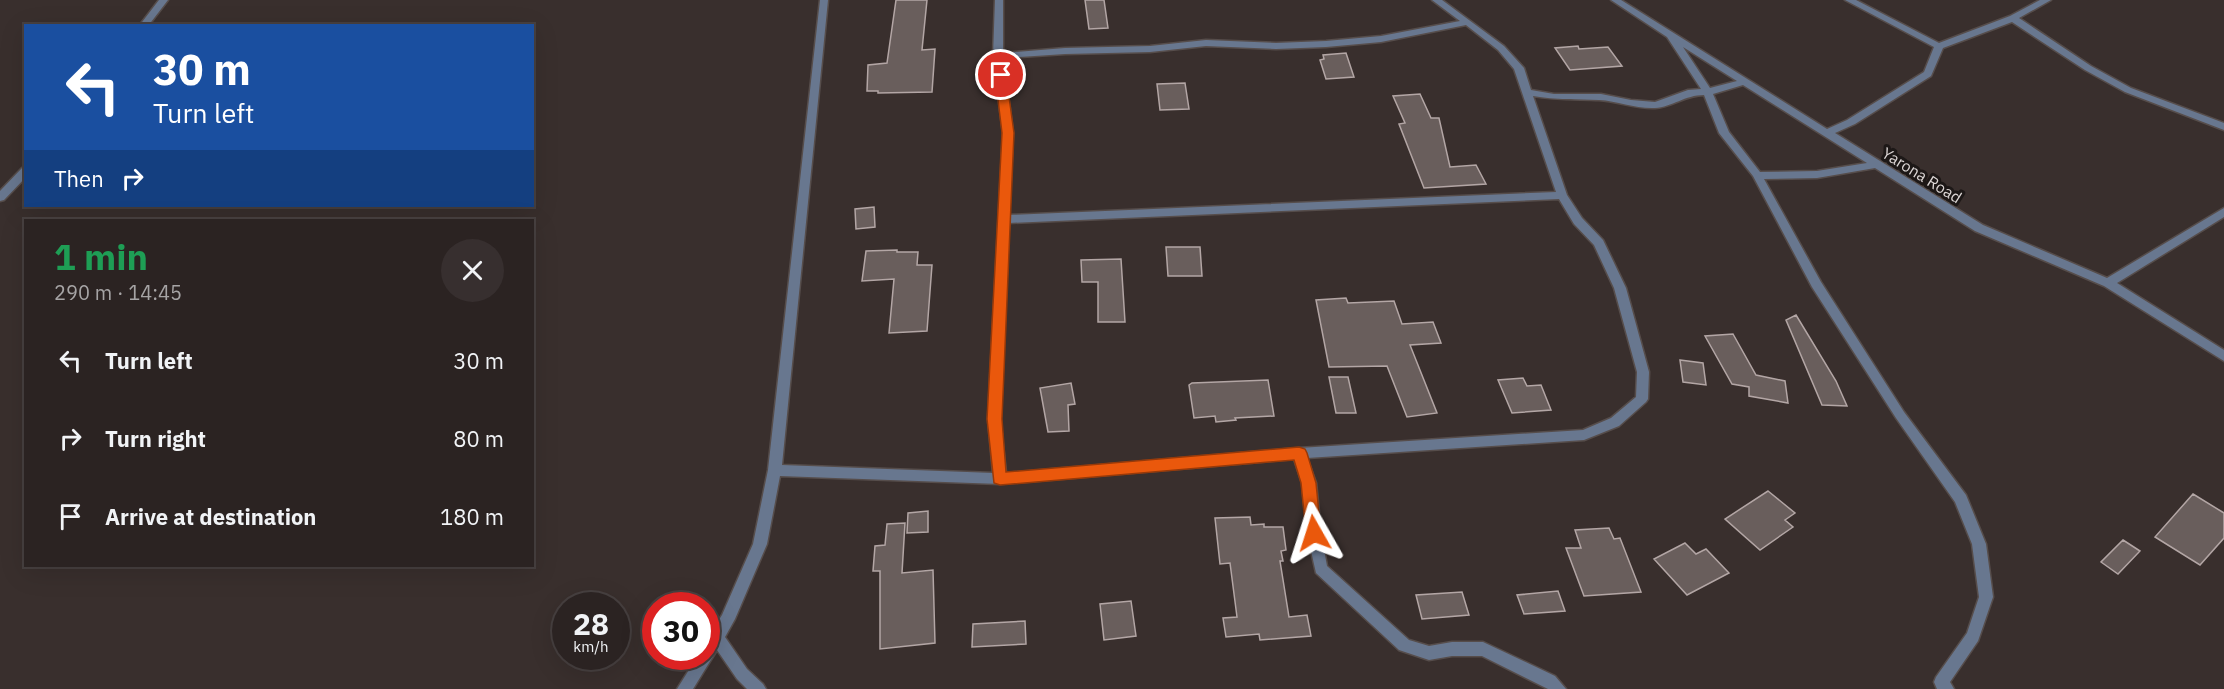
<!DOCTYPE html>
<meta charset="utf-8">
<style>
body{margin:0;font-family:"IBM Plex Sans",sans-serif;background:#372f2f;color:#f1f3f6;height:100vh;display:flex;flex-direction:column;font-size:22px;white-space:nowrap}
*{box-sizing:border-box;margin:0}
p{font-size:20px;color:#a6a4a5}
.icon{flex:none;width:33px;height:33px;fill:none;stroke:currentColor;stroke-width:2;stroke-linecap:round;stroke-linejoin:round}
.map{position:relative;flex:1;overflow:hidden}
.drawer{position:absolute;left:24px;top:219px;width:510px;height:348px;display:flex;flex-direction:column;background:#2b2322;border-radius:0px;box-shadow:0 6px 24px #0002,0 0 0 2px #474040}
.drawer>*{flex:none}
.hud{position:absolute;left:24px;top:24px;width:510px;height:183px;border-radius:0px;box-shadow:0 6px 24px #0002,0 0 0 2px #474040;background:#1a4fa0;color:#fff;overflow:hidden}
.speed{position:absolute;left:552px;top:592px;display:flex;gap:12px;font-size:30px;font-weight:700;text-align:center}
.speed>*{display:grid;place-content:center;width:78px;height:78px;border-radius:50%;background:#2b2322;box-shadow:0 6px 24px #0002,0 0 0 2px #474040;line-height:1}
.speed small{font-size:15px;font-weight:400}
.speed .limit{border:9px solid #d22;background:#fff;color:#111}
.pin{position:absolute;display:grid;place-items:center;width:51px;height:51px;color:#fff;margin:-26px;border:3px solid #fff;border-radius:50%;box-shadow:0 2px 6px #0007}
.me{position:absolute;width:66px;margin:-33px;rotate:354deg;stroke-linejoin:round;filter:drop-shadow(0 0 4px #0008)}
.turn{display:flex;align-items:center;gap:21px;height:126px;padding:0 30px;font-size:27px}
.turn .icon{width:78px;height:78px;stroke-width:2.5}
.turn b{display:block;font-size:42px;line-height:51px}
.then{display:flex;align-items:center;height:57px;padding:0 30px;background:#0003;gap:12px;font-size:22px}
.round{display:grid;place-items:center;flex:none;width:63px;height:63px;border-radius:32px;background:#372f2f}
.headline{display:flex;align-items:center;justify-content:space-between;height:102px;padding:0 30px}
h1{font-size:36px;font-weight:700;line-height:45px;color:#1e9e55}
ul{padding:0;list-style:none}
li{display:flex;align-items:center;gap:18px;height:78px;padding:0 30px}
li div{flex:1}
li b{display:block;font-size:22px}
li em{font-style:normal}
.map>svg:first-child{display:block}
.building{fill:#695e5c;stroke:#b3a6a5;stroke-width:1.5}
.lines{fill:none;stroke-linecap:round;stroke-linejoin:round}
.street-casing{stroke:#564d4b;stroke-width:3}
.street{fill:#68778f;fill-rule:evenodd}
.route{fill:#ea580c;stroke:#983908;stroke-width:1.5}
.labels{text-anchor:middle;stroke-width:6;stroke-linejoin:round;paint-order:stroke}
.street-label{font-size:16px;fill:#dcd6d5;stroke:#1d1817}
</style>
<div class="map">
<svg width="2224" height="689" viewBox="0 0 2224 689">
<rect width="100%" height="100%" fill="#392f2d"/>
<path class="building" d="M 896,0 L 927,0 L 922,50 L 935,49 L 932,92 L 878,93 L 878,91 L 867,91 L 868,65 L 887,63 Z
M 1085,0 L 1104,0 L 1108,28 L 1089,29 Z
M 1578,46 L 1579,49 L 1608,47 L 1622,66 L 1570,70 L 1555,48 Z
M 1346,53 L 1354,77 L 1326,79 L 1320,60 L 1324,59 L 1323,55 Z
M 1185,83 L 1189,109 L 1160,110 L 1157,84 Z
M 1420,94 L 1431,118 L 1439,118 L 1450,167 L 1476,165 L 1486,184 L 1424,188 L 1399,124 L 1405,123 L 1393,96 Z
M 874,207 L 875,227 L 856,229 L 855,209 Z
M 1166,247 L 1200,247 L 1202,276 L 1168,276 Z
M 897,250 L 897,252 L 918,252 L 917,265 L 932,265 L 927,331 L 889,333 L 894,279 L 862,281 L 866,251 Z
M 1121,259 L 1125,322 L 1098,322 L 1098,282 L 1082,282 L 1081,260 Z
M 1346,298 L 1348,303 L 1394,301 L 1402,324 L 1433,322 L 1441,343 L 1410,345 L 1437,413 L 1407,417 L 1387,366 L 1329,367 L 1316,300 Z
M 1796,315 L 1836,381 L 1847,406 L 1822,405 L 1786,320 Z
M 1733,334 L 1756,375 L 1785,381 L 1788,403 L 1749,396 L 1749,387 L 1732,384 L 1705,336 Z
M 1680,360 L 1703,363 L 1706,385 L 1683,382 Z
M 1329,377 L 1348,377 L 1356,413 L 1336,413 Z
M 1523,378 L 1527,386 L 1541,385 L 1551,410 L 1512,413 L 1498,380 Z
M 1268,380 L 1274,416 L 1235,418 L 1236,420 L 1216,422 L 1215,416 L 1194,418 L 1189,385 L 1192,383 Z
M 1071,383 L 1075,404 L 1068,405 L 1069,431 L 1048,432 L 1040,388 Z
M 1768,491 L 1795,513 L 1785,520 L 1793,527 L 1760,550 L 1725,519 Z
M 2193,494 L 2224,513 L 2224,538 L 2200,565 L 2155,537 Z
M 928,511 L 928,532 L 907,533 L 908,513 Z
M 1250,517 L 1251,525 L 1264,524 L 1264,527 L 1283,527 L 1286,550 L 1281,551 L 1283,561 L 1280,561 L 1289,617 L 1307,615 L 1311,636 L 1260,640 L 1259,634 L 1226,637 L 1223,618 L 1237,617 L 1230,563 L 1220,564 L 1215,518 Z
M 905,523 L 902,573 L 933,570 L 935,643 L 880,649 L 880,571 L 873,571 L 875,546 L 885,545 L 887,524 Z
M 1609,528 L 1614,539 L 1620,538 L 1641,592 L 1584,596 L 1566,548 L 1581,548 L 1575,530 Z
M 2123,540 L 2140,551 L 2118,574 L 2101,562 Z
M 1685,543 L 1696,554 L 1706,549 L 1729,573 L 1687,595 L 1654,559 Z
M 1558,591 L 1565,611 L 1524,614 L 1517,595 Z
M 1462,592 L 1469,615 L 1422,619 L 1416,595 Z
M 1131,601 L 1136,636 L 1104,640 L 1100,604 Z
M 1025,621 L 1026,644 L 972,647 L 973,624 Z"/>
<g class="lines">
<g class="street-casing">
<path id="street" d="M 159,0 L 168,0 L 148,26 L 139,26 Z
M 820,0 L 828,0 L 782,465 L 993,473 L 988,419 L 1003,133 L 993,56 L 995,0 L 1003,0 L 1003,53 L 1065,48 L 1150,46 L 1206,40 L 1276,43 L 1326,41 L 1381,36 L 1460,21 L 1432,0 L 1442,0 L 1504,46 L 1524,68 L 1531,90 L 1554,94 L 1601,94 L 1631,100 L 1655,102 L 1688,90 L 1701,89 L 1667,37 L 1611,0 L 1621,0 L 1827,129 L 1847,120 L 1924,72 L 1934,47 L 1845,0 L 1856,0 L 1939,43 L 2010,16 L 2040,0 L 2051,0 L 2019,18 L 2091,66 L 2131,88 L 2224,123 L 2224,130 L 2125,92 L 2085,70 L 2012,22 L 1943,48 L 1931,76 L 1855,124 L 1835,133 L 1983,225 L 2107,278 L 2224,208 L 2224,217 L 2117,283 L 2224,350 L 2224,361 L 2104,286 L 1975,231 L 1875,168 L 1817,178 L 1764,179 L 1821,282 L 1904,412 L 1966,495 L 1986,544 L 1993,597 L 1978,641 L 1950,682 L 1954,689 L 1937,689 L 1934,682 L 1936,677 L 1967,633 L 1979,597 L 1972,544 L 1955,502 L 1896,418 L 1812,287 L 1753,176 L 1719,133 L 1704,95 C 1685,95 1672,107 1655,108 C 1636,109 1618,101 1599,100 C 1577,99 1556,100 1533,96 L 1567,195 L 1582,218 L 1603,240 L 1626,288 L 1649,372 L 1648,399 L 1646,402 L 1619,426 L 1584,440 L 1307,458 L 1316,483 L 1321,533 L 1327,566 L 1409,640 L 1429,646 L 1452,642 L 1483,642 L 1555,676 L 1566,689 L 1548,689 L 1482,656 L 1452,656 L 1429,660 L 1399,650 L 1316,573 L 1307,533 L 1302,483 L 1294,459 L 1000,484 L 780,476 L 767,544 L 735,619 L 725,637 L 747,669 L 763,684 L 766,689 L 747,689 L 737,679 L 717,650 L 693,689 L 677,689 L 697,657 L 706,657 L 706,640 L 722,615 L 753,544 L 768,470 ZM 1466,25 L 1498,50 L 1514,69 L 1556,192 L 1009,215 L 1013,133 L 1003,58 L 1065,54 L 1150,52 L 1206,46 L 1276,49 L 1326,47 L 1381,42 ZM 1683,47 L 1737,81 L 1710,88 ZM 1743,85 L 1867,163 L 1817,171 L 1760,172 L 1729,132 L 1713,94 ZM 1559,199 L 1574,224 L 1594,245 L 1614,288 L 1637,372 L 1636,397 L 1611,418 L 1583,430 L 1299,448 L 1006,473 L 1000,419 L 1009,223 Z
M 26,167 L 26,177 L 4,200 L 0,201 L 0,191 L 22,168 Z"/>
</g>
<use href="#street" class="street"/>
</g>
<path class="route" d="M 1001,72 L 1006,75 L 1014,133 L 1002,419 L 1006,472 L 1299,447 L 1305,449 L 1307,453 L 1316,483 L 1321,533 L 1319,538 L 1314,540 L 1308,538 L 1306,533 L 1301,483 L 1294,460 L 1000,485 L 994,483 L 987,419 L 1002,133 L 995,75 Z"/>
<g class="labels">
<g class="street-label">
<text transform="translate(1922 175) rotate(32)" y="6">Yarona Road</text>
</g>
</g>
</svg>
<div class="speed"><div>28<small>km/h</small></div><div class="limit">30</div></div>
<div class="pin" style="left:1001px;top:75px;background:#d93025"><svg class="icon" aria-label="arrive" viewBox="0 0 24 24"><path d="M6 21V4h12l-3 4 3 4H6"/></svg></div>
<svg class="me" style="left:1314px;top:533px" viewBox="-20 -20 40 40"><path d="M0-17L14 15 0 8-14 15z" fill="#ea580c" stroke="#fff" stroke-width="4"/></svg>
<div class="hud">
<div class="turn"><svg class="icon" aria-label="left" viewBox="0 0 24 24"><path d="M17 20v-9H6M10 6l-5 5 5 5"/></svg><div><b>30 m</b>Turn left</div></div>
<div class="then">Then<svg class="icon" aria-label="right" viewBox="0 0 24 24"><path d="M7 20v-9h11M14 6l5 5-5 5"/></svg></div>
</div>
<section class="drawer">
<div class="headline"><div><h1>1 min</h1><p>290 m · 14:45</p></div><a class="round"><svg class="icon" aria-label="close" viewBox="0 0 24 24"><path d="M6 6l12 12M18 6L6 18"/></svg></a></div>
<ul>
<li><svg class="icon" aria-label="left" viewBox="0 0 24 24"><path d="M17 20v-9H6M10 6l-5 5 5 5"/></svg><div><b>Turn left</b></div><em>30 m</em></li>
<li><svg class="icon" aria-label="right" viewBox="0 0 24 24"><path d="M7 20v-9h11M14 6l5 5-5 5"/></svg><div><b>Turn right</b></div><em>80 m</em></li>
<li><svg class="icon" aria-label="arrive" viewBox="0 0 24 24"><path d="M6 21V4h12l-3 4 3 4H6"/></svg><div><b>Arrive at destination</b></div><em>180 m</em></li>
</ul>
</section>
</div>
